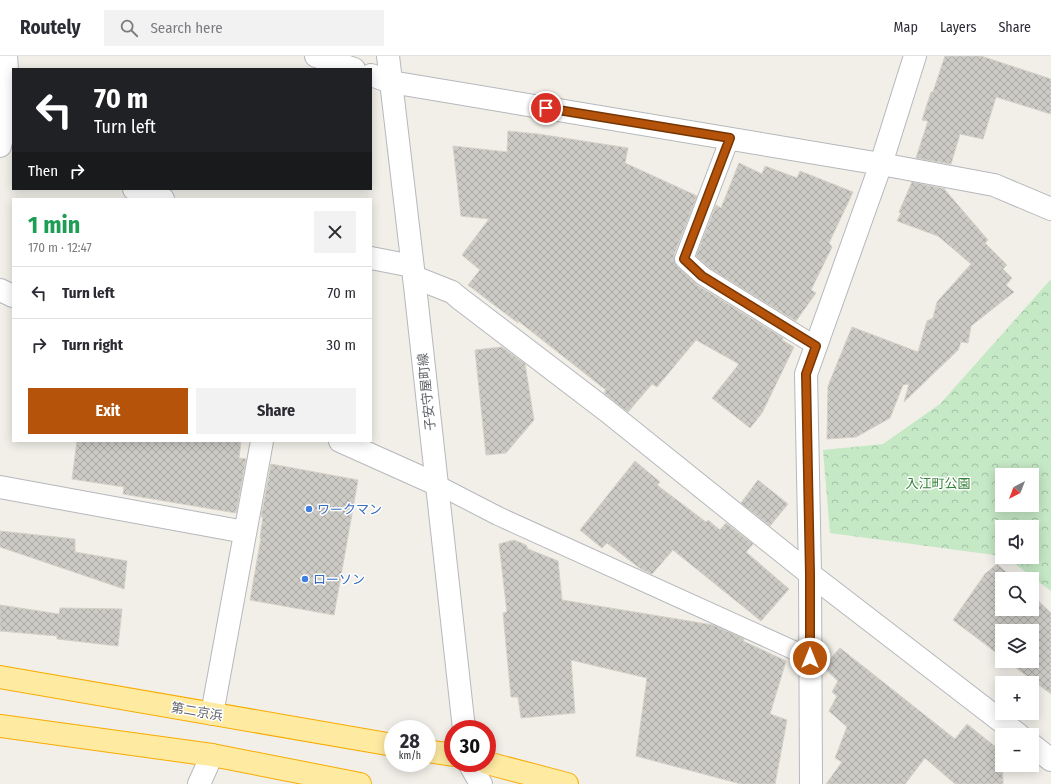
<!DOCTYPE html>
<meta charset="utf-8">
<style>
body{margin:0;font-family:"Fira Sans Condensed","Noto Sans JP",sans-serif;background:#f2f2f3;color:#2b2b33;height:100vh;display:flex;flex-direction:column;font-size:15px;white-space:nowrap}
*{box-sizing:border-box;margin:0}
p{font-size:13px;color:#7c7c81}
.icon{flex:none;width:22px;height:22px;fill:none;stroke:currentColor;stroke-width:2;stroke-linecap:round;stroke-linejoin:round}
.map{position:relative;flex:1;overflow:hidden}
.side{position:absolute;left:12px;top:142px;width:360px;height:244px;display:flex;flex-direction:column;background:#fff;border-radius:0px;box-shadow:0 2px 10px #0003}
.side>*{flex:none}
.guide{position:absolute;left:12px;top:12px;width:360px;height:122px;border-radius:0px;box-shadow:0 2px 10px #0003;background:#202124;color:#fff;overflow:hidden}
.needle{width:26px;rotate:222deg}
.buttons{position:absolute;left:995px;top:412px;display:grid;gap:8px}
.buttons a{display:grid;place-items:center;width:44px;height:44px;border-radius:0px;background:#fff;box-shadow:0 2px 10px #0003;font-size:20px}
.speed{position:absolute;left:384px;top:664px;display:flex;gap:8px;font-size:20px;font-weight:700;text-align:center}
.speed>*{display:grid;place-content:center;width:52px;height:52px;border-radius:50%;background:#fff;box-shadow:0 2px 10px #0003;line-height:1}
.speed small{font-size:10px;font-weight:400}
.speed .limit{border:6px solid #d22;background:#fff;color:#111}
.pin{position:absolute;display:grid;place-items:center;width:34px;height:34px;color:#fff;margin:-17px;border:2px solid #fff;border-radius:50%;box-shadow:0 1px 4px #0007}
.me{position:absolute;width:44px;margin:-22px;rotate:0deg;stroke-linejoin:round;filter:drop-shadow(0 0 3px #0008)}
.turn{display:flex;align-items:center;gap:14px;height:84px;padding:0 16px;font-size:18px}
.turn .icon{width:52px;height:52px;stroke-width:2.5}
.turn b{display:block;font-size:28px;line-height:34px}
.then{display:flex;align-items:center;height:38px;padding:0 16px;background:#0003;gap:8px;font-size:15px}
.round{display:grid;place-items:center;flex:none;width:42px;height:42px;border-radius:0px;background:#f2f2f3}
.head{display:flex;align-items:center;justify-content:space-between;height:68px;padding:0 16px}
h1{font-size:24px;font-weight:700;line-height:30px;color:#1e9e55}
.primary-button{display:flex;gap:8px;margin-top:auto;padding:8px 16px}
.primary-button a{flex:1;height:46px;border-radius:0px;background:#b45309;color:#fff;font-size:16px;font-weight:700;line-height:46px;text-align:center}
.primary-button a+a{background:#f2f2f3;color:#2b2b33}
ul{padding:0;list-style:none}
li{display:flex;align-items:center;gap:12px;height:52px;padding:0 16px;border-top:1px solid #e1e1e2}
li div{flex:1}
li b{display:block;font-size:15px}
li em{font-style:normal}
header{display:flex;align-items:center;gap:24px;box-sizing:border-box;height:56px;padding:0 20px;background:#fff;border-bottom:1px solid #e1e1e2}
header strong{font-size:19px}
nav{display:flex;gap:22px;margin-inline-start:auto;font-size:14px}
.search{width:280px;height:36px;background:#f2f2f3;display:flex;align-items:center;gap:10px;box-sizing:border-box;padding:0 14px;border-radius:0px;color:#7c7c81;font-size:15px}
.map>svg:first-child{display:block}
.park{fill:url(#park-crowns);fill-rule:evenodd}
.building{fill:url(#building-cross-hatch);stroke:#d6d1c6}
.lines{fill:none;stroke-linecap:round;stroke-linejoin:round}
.service-casing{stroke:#b5b8bc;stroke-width:20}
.minor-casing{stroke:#b5b8bc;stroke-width:24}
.tertiary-casing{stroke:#b5b8bc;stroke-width:24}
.trunk-casing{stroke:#f9ab00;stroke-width:24}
.service{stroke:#fff;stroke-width:18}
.minor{stroke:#fff;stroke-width:22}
.tertiary{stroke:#fff;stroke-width:22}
.trunk{stroke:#feeaa1;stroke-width:22}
.route-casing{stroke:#753606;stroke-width:10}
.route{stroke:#b45309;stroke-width:7}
.shop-dot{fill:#3f7fe0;stroke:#fff;stroke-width:1.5}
.labels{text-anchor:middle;stroke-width:3;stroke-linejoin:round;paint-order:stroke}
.street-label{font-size:13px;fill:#5f6368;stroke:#fff}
.park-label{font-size:13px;fill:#348238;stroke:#fff}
.shop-label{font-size:13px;fill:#366cbe;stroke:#fff;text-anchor:start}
</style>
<header>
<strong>Routely</strong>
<div class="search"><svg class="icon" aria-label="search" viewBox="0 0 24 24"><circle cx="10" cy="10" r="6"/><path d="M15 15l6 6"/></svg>Search here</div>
<nav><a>Map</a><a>Layers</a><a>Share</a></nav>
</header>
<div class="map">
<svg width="1051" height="728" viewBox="0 0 1051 728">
<defs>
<pattern id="park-crowns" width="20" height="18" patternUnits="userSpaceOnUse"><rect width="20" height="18" fill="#c5e8c5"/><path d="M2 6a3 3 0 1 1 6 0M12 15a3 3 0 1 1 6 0" fill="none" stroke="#a3c0a4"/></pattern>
<pattern id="building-cross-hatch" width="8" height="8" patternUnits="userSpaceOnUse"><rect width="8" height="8" fill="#cccac5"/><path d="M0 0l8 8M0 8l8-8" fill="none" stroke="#a9a8a4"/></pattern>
</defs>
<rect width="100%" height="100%" fill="#f1efe8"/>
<path class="park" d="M 1051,223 L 1051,535 L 1006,501 L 1032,501 L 1032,471 L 1002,471 L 1002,500 L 830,477 L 823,394 L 883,388 L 940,348 ZM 1002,419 L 1032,419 L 1032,449 L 1002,449 Z"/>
<path class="building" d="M 945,0 L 981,0 L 1051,23 L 1051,58 L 996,41 L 983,83 L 960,78 L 951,108 L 916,102 L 928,65 L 922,64 L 931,36 L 933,36 Z
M 508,75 L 538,78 L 628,92 L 625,107 L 697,140 L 674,199 L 674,205 L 677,210 L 697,229 L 783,282 L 782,284 L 794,291 L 762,357 L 750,372 L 712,342 L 739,308 L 696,284 L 657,331 L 652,328 L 628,356 L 604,337 L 606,334 L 517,264 L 518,267 L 468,229 L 480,214 L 462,199 L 489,163 L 461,160 L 453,90 L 507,96 Z
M 739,107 L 762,118 L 765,110 L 797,122 L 800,115 L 853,136 L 829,187 L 832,191 L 811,234 L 816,237 L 796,265 L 709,212 L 696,200 L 716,149 L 721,152 Z
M 912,126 L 945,133 L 945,134 L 988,184 L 985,187 L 1007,209 L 1003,213 L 1012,222 L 1006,229 L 1014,236 L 971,270 L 968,287 L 961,286 L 958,294 L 904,346 L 909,328 L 903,329 L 890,362 L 856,381 L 827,383 L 828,330 L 852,271 L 918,296 L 927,265 L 933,262 L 937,246 L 971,208 L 938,180 L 897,165 L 901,157 L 899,156 Z
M 502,291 L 525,308 L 534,364 L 506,397 L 486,399 L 475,294 Z
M 77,385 L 241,385 L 239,402 L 246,403 L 236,457 L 123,438 L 124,431 L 72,423 Z
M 635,405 L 660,426 L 657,429 L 706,466 L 708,464 L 720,474 L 726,467 L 753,488 L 746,496 L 789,533 L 761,565 L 673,494 L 652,518 L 641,513 L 607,487 L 602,492 L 580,474 Z
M 271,408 L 358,424 L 334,559 L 250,544 L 261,482 L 260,482 L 263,461 L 261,461 Z
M 758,424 L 788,448 L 770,470 L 741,447 Z
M 0,475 L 75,483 L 75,496 L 127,505 L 124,533 L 0,491 Z
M 514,484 L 526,489 L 528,493 L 558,505 L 562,544 L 713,569 L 744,583 L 743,585 L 786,605 L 770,658 L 787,664 L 775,728 L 741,728 L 636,700 L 647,622 L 571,604 L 575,657 L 521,662 L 518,641 L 511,641 L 503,557 L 507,556 L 499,488 Z
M 997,508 L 1014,523 L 1002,523 L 1002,553 L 1032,553 L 1032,539 L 1051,557 L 1051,638 L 1007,605 L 1032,605 L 1032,575 L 1002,575 L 1002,601 L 953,564 L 985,518 Z
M 0,549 L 59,558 L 60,552 L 122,553 L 118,590 L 57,583 L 57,580 L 0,575 Z
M 840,592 L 955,683 L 967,668 L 1002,696 L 1003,728 L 955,728 L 925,702 L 905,728 L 826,728 L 842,706 L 835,702 L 847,671 L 829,655 L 837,640 L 832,636 L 838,625 L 823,611 Z"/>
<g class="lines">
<g class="service-casing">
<path id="service" d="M 730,82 L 684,203 L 703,220 L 816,290
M 436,428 L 498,460 L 811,602"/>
</g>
<g class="minor-casing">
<path id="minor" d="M 316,0 L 354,13
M 371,19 L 391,26 L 881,108 L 994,129 L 1051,153
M 0,90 L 5,69 L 7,14 L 6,0
M 134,133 L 163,143
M 371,202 L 412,210
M 414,221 L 452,236 L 459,242 L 607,355 L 810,518 L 1019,679
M 0,234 L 13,240
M 340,385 L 436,428
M 0,431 L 245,476
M 212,658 L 262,385
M 1032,689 L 1051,704
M 199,728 L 212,699
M 811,728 L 810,518 L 806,318 L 881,108 L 915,0"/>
</g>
<g class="tertiary-casing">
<path id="tertiary" d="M 388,0 L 414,221 L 464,673
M 469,707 L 481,728"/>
</g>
<g class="trunk-casing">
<path id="trunk" d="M 0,621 L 393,689
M 0,670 L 212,699 L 360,728
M 427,695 L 453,699
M 487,707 L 567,728"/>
</g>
<use href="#service" class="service"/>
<use href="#minor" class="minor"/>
<use href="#tertiary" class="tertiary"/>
<use href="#trunk" class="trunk"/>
</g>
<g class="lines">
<g class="route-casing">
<path id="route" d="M 546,52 L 730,82 L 684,203 L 702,220 L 816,290 L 806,318 L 810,518 L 810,602"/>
</g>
<use href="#route" class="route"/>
</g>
<g class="shop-dot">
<circle cx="309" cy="453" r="4"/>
<circle cx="305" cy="523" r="4"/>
</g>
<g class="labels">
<g class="street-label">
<text transform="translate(426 336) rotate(-96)" y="5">子安守屋町線</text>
<text transform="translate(197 655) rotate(10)" y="5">第二京浜</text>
</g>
<g class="park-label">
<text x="938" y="432">入江町公園</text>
</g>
<g class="shop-label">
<text x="317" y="458">ワークマン</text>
<text x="313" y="528">ローソン</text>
</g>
</g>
</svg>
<div class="buttons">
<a><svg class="needle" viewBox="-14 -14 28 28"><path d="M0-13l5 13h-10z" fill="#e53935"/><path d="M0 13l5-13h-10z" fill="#7c7c81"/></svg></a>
<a><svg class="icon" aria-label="sound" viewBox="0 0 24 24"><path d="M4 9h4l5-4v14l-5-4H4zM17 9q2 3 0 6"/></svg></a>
<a><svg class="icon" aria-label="search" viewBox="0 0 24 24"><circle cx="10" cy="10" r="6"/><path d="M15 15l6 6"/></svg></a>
<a><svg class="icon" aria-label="layers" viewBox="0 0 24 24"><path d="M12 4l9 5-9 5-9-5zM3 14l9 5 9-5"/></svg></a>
<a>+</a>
<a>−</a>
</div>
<div class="speed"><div>28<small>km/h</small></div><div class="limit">30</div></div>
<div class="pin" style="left:546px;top:52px;background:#d93025"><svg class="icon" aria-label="arrive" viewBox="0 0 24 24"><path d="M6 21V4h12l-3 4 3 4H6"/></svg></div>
<svg class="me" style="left:810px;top:602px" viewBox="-20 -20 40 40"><circle r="17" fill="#b45309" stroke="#fff" stroke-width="3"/><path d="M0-11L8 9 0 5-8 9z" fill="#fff"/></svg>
<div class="guide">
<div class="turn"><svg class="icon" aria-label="left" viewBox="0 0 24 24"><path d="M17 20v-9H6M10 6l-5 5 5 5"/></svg><div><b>70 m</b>Turn left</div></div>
<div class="then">Then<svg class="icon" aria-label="right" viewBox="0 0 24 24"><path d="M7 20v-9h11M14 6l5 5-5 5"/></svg></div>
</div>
<section class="side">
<div class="head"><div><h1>1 min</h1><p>170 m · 12:47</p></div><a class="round"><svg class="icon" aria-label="close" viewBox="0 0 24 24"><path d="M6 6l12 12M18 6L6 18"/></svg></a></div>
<ul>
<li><svg class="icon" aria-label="left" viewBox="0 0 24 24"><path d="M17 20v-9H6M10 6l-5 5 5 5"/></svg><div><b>Turn left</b></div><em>70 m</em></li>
<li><svg class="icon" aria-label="right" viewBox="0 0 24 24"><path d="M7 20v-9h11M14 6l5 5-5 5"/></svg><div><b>Turn right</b></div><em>30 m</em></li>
</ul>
<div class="primary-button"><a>Exit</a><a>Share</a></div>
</section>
</div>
